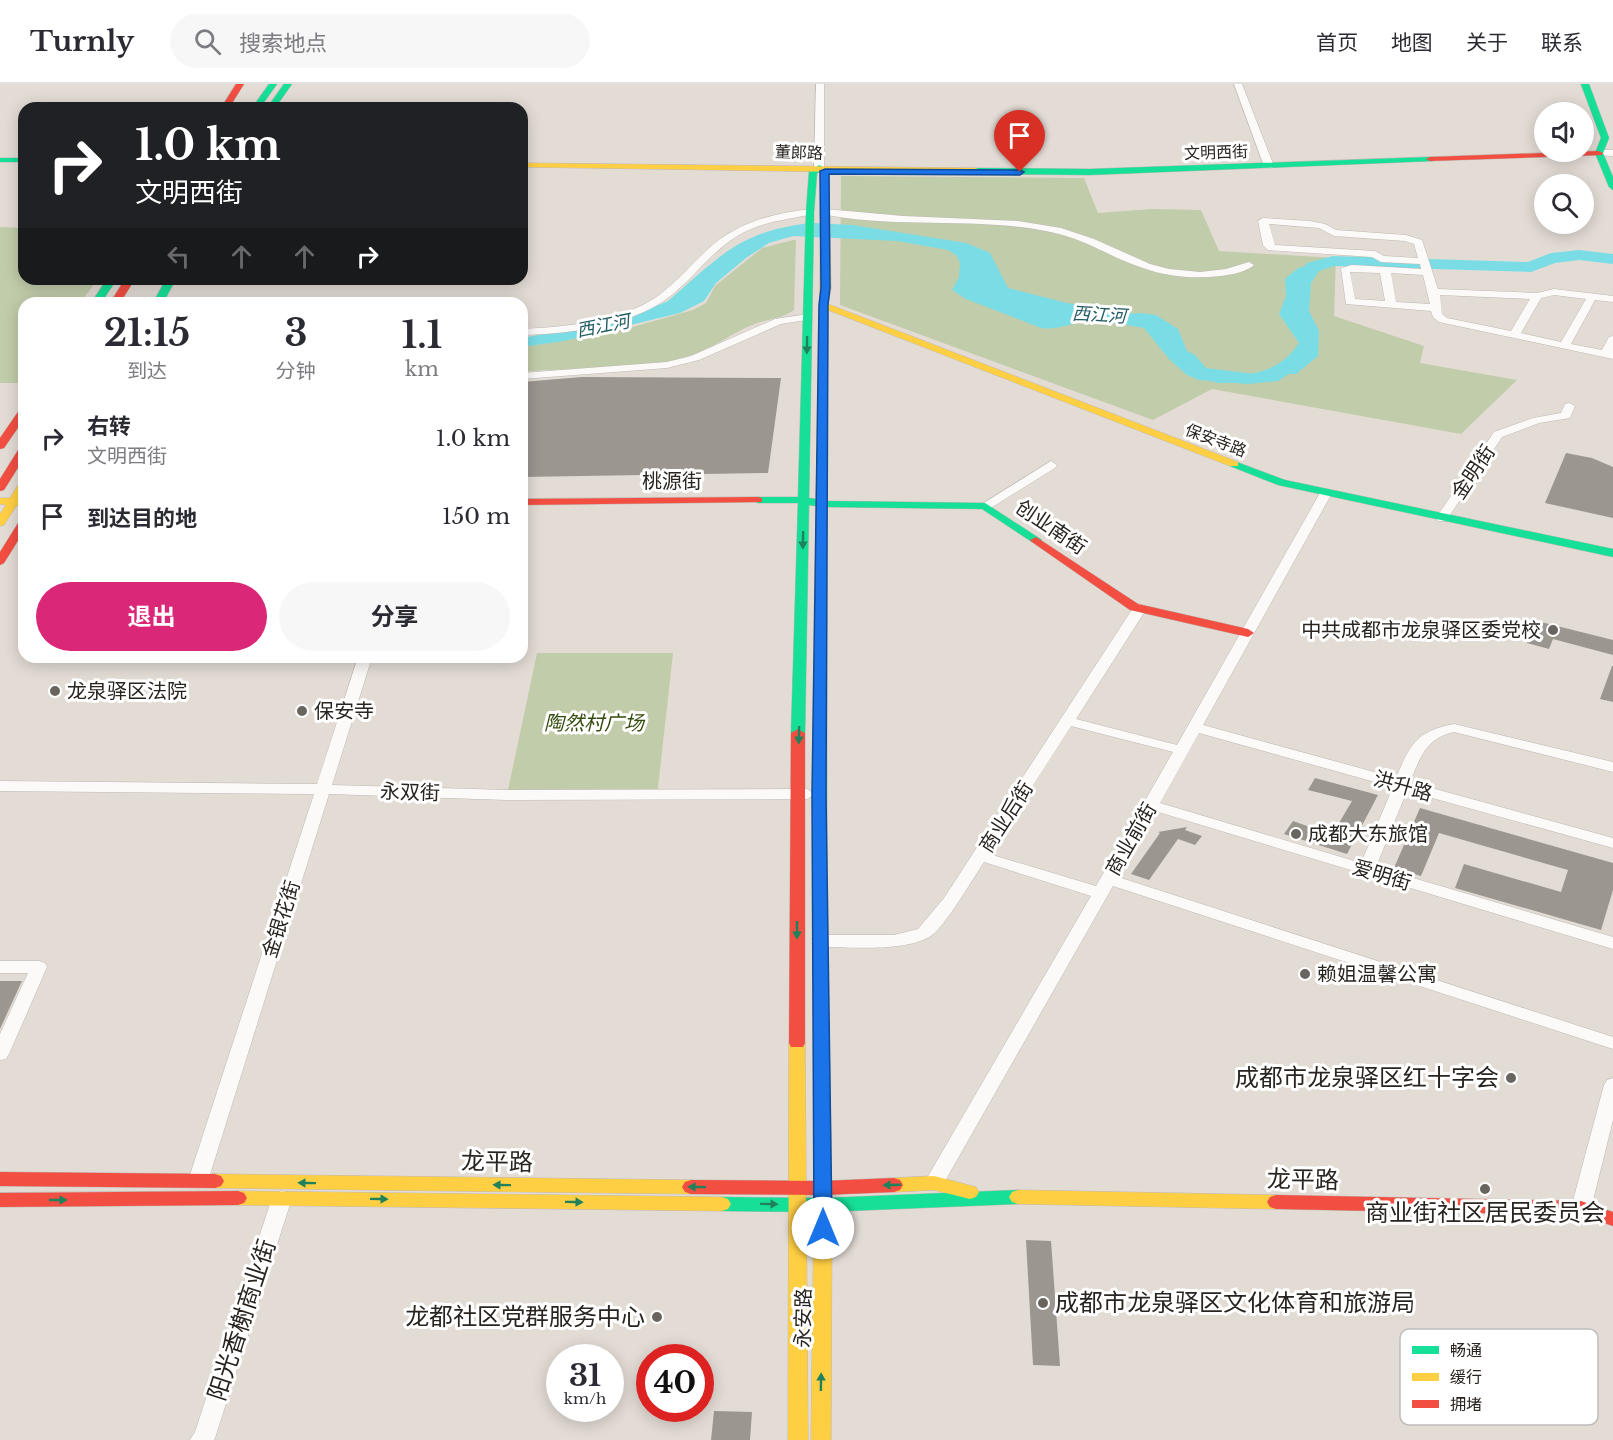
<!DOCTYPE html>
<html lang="zh">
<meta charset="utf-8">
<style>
body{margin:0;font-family:"Libre Baskerville","Noto Sans SC",serif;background:#f7f7f7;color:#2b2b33;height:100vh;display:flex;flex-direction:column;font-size:22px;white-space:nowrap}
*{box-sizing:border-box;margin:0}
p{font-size:20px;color:#7c7c81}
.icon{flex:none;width:33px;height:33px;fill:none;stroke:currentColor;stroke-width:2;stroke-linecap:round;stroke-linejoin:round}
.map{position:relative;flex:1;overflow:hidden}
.drawer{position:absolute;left:18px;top:213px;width:510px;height:366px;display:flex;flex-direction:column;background:#fff;border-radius:18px;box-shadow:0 3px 15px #0003}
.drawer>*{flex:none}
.banner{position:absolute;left:18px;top:18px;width:510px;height:183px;border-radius:18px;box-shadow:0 3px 15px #0003;background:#202124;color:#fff;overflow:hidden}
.buttons{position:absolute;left:1534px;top:18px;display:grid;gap:12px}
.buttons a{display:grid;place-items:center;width:60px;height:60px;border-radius:50%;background:#fff;box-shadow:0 3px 15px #0003;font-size:30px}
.speed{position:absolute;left:546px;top:1260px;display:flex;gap:12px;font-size:30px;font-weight:700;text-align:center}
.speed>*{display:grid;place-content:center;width:78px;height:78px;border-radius:50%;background:#fff;box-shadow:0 3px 15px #0003;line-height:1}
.speed small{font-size:15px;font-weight:400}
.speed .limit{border:9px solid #d22;background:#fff;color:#111}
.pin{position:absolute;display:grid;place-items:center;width:51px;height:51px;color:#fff;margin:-62px -26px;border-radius:50% 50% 50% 0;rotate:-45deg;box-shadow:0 0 6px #0007}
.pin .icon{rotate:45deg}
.me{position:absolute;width:66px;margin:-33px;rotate:0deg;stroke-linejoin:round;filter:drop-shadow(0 0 4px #0008)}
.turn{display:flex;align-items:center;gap:21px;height:126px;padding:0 18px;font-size:27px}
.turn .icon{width:78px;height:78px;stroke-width:2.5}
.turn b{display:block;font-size:42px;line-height:51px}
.lanes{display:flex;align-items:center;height:57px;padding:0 18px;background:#0003;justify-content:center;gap:30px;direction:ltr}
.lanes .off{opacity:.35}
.eta{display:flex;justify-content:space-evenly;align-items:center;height:102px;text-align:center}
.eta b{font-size:36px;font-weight:700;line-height:42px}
.primary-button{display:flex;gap:12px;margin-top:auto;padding:12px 18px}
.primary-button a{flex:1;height:69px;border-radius:36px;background:#db2777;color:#fff;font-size:24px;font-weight:700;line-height:69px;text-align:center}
.primary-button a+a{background:#f7f7f7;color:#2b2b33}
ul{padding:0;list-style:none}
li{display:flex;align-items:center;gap:18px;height:78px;padding:0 18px}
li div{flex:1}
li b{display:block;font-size:22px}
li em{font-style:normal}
header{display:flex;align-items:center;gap:36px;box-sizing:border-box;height:84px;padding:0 30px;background:#fff;border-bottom:2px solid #e1e1e2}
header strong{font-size:28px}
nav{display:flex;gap:33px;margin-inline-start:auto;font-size:21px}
.search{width:420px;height:54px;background:#f7f7f7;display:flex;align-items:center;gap:15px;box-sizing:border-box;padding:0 21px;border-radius:33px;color:#7c7c81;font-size:22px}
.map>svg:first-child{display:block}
.green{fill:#c1ccaa}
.water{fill:#7adde6}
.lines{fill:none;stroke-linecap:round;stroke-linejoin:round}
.river{fill:#7adde6;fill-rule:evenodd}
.building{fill:#9b9690}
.street-casing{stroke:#beb8b3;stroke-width:1}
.fast-casing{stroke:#beb8b3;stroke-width:1}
.slow-casing{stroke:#beb8b3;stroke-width:1}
.jam-casing{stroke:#beb8b3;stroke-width:1}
.street{fill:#fbfaf9;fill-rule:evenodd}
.fast{fill:#16e098;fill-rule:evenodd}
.slow{fill:#ffcf43;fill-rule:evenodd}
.jam{fill:#f24e42;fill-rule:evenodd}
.oneway{fill:#20825c}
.route{fill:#1a73e8;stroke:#114b97;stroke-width:1.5}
.poi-dot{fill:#6a645f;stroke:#fff;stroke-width:2}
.labels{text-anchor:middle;stroke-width:6;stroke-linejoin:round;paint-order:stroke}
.far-street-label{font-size:16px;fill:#292420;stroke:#fff}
.far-water-label{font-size:18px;font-style:italic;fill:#215b62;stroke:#fff}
.street-label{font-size:20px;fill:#292420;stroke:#fff}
.poi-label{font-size:20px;fill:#292420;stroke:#fff;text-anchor:start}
.park-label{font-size:20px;font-style:italic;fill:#344c0d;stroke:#fff}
.near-poi-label{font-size:24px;fill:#292420;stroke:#fff;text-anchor:end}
.near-street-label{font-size:24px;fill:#292420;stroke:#fff}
.key{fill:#fff;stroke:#bfbdbc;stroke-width:1.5}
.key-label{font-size:16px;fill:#292420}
</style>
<header>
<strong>Turnly</strong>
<div class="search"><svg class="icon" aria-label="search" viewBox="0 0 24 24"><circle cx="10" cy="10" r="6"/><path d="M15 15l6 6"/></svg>搜索地点</div>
<nav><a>首页</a><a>地图</a><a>关于</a><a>联系</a></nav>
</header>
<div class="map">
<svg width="1613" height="1356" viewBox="0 0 1613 1356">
<rect width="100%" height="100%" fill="#e3dcd5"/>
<path class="green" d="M 841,92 L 1084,94 L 1098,129 L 1152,125 L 1201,126 L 1219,167 L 1336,174 L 1334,232 L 1424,262 L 1420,279 L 1517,296 L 1461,350 L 1212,305 L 1153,336 L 840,221 Z
M 0,143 L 24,144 L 24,195 L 98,195 L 80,219 L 24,219 L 24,296 L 22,299 L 0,299 Z
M 793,156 L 796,156 L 794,226 C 782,235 766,235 752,241 C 732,249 715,263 695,270 C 640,290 579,282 522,288 L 522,263 L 622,246 L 693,226 L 706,219 L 715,202 L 762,164 Z
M 537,569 L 673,569 L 657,712 L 507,711 Z"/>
<path class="water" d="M 812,139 L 853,141 L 966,159 L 990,169 L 1008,204 L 1067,219 L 1149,232 L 1169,245 L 1174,264 L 1209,292 C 1245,292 1277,292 1299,259 L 1279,230 L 1286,212 L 1285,195 L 1298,184 L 1314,180 L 1299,196 L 1306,206 L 1300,223 L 1312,274 L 1278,297 L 1248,300 L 1199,296 L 1187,291 L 1169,275 L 1144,244 C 1125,241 1107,237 1087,238 C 1071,238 1058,247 1041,244 L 966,215 L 952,206 L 959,193 L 960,179 L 957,172 L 948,166 L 897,157 L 793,152 L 769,159 L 746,174 L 716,199 L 704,217 L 680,229 L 564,257 L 522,263 L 522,254 C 572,244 621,238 668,217 C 719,173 741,146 812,139 Z"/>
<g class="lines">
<path class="river" d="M 1579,166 L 1613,170 L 1613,180 L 1579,176 L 1555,179 L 1531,188 L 1334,182 L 1319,187 L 1311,199 L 1309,227 L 1319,247 L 1318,272 L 1296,290 L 1282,290 L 1279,286 L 1300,270 L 1301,247 L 1291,227 L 1293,199 L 1307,179 L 1333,172 L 1528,178 L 1551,169 Z
M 1140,229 L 1156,231 L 1178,245 L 1187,267 L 1195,271 L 1206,284 L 1255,290 L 1258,294 L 1255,298 L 1218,299 L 1192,292 L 1181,279 L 1172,274 L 1163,252 L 1145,240 L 1134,238 L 1131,234 L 1134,230 Z"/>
</g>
<path class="building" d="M 582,293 L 781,294 L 768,389 L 522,393 L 522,298 Z
M 1566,369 L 1592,374 L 1613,383 L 1613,434 L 1545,419 Z
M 1537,537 L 1613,556 L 1613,571 L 1553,555 L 1549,565 L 1527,559 Z
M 1612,582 L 1613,582 L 1613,618 L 1600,615 Z
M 1315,694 L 1378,711 L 1347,770 L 1284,750 L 1293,737 L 1332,751 L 1352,717 L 1308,706 Z
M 1420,724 L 1613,779 L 1613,806 L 1601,846 L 1455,804 L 1464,780 L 1561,808 L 1568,786 L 1439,749 L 1421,792 L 1394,784 Z
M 1187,743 L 1185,746 L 1202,752 L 1195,761 L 1178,755 L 1149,796 L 1131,790 L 1160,749 L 1158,748 Z
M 0,897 L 22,897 L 0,945 Z
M 1026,1156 L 1051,1157 L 1060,1282 L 1033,1281 Z
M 714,1327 L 752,1328 L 750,1356 L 711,1356 Z"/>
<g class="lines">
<g class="street-casing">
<path id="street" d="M 816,0 L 824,0 L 824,84 L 819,87 L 814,84 Z
M 1234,0 L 1242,0 L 1274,82 L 1272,84 L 1264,82 Z
M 1599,66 L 1613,66 L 1613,72 L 1596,71 L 1594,69 Z
M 810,125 L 815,128 L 813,130 C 785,136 756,138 731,156 C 705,174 687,203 659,220 C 620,243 567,250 522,251 L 522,245 C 565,243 618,238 655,214 C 674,201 689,183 706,167 C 735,139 770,130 810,125 Z
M 825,125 L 903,132 L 1018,137 L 1061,144 L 1094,155 L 1150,180 L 1169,185 L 1200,188 L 1226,185 L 1249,178 L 1254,181 C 1246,188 1231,191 1220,192 C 1194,195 1168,193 1143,184 C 1114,175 1088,157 1059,150 C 981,131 899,146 822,130 L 822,126 Z
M 1263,134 L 1310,137 L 1325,140 L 1336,146 L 1406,151 L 1422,156 L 1438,205 L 1537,209 L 1554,205 L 1613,212 L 1613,218 L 1595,216 L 1571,260 L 1602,266 L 1609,253 L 1613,252 L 1613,275 L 1439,238 L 1433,233 L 1431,227 L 1346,220 L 1341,184 L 1352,181 L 1421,185 L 1420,180 L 1381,178 L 1372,173 L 1268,166 L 1263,161 L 1258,137 ZM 1269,140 L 1319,144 L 1334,152 L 1405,157 L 1414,160 L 1418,174 L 1384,172 L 1375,167 L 1275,161 ZM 1350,188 L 1380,189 L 1385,217 L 1355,215 ZM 1391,189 L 1423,191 L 1430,220 L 1396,218 ZM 1440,211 L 1530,215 L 1511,247 L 1447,234 L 1442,230 ZM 1554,211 L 1586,215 L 1561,258 L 1521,249 L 1541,214 Z
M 808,230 L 812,231 L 812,235 L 781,240 L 699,276 L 667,284 L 522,295 L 522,289 L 667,278 L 691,272 L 775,235 Z
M 1569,319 L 1575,322 L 1570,334 L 1539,339 L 1502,353 L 1446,437 L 1438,437 L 1436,434 L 1494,348 L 1533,334 L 1561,329 L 1565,320 Z
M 1051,377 L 1057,381 L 1055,384 L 989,425 L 985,426 L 979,422 Z
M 1326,405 L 1332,409 L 1203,641 L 1396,694 C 1410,661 1416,647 1454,640 L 1613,678 L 1613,688 L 1454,648 C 1426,654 1420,674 1410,698 L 1613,754 L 1613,764 L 1407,707 L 1376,783 L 1613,853 L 1613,865 L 1155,727 L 1118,793 L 1613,953 L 1613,965 L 1113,802 L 941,1104 L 934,1106 L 927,1104 L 924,1099 L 927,1094 L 1091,812 L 984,778 C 973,794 944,845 929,853 C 904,868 849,863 819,863 L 813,861 L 811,857 L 813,853 L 819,851 L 894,851 L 918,845 L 944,814 L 1135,521 L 1140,520 L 1147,524 L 1076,635 L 1177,661 L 1320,409 ZM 1071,642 L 1173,668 L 1096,802 L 989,770 ZM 1199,649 L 1393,703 L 1361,779 L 1160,719 Z
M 358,573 L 372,573 L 332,701 L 507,706 L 807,705 L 815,710 L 807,715 L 507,716 L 329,710 L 208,1097 L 205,1102 L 198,1104 L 191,1102 L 188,1097 L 314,710 L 0,707 L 0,697 L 317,700 Z
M 0,877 L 39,877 L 45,879 L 47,883 L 9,970 L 6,975 L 0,976 L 0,950 L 28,889 L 0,889 Z
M 1613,994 L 1613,1036 L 1591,1124 L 1588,1129 L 1581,1131 L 1574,1129 L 1571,1124 L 1604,1001 L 1607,996 Z
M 282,1107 L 289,1109 L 292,1114 L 215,1354 L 214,1356 L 190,1356 L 195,1348 L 272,1114 L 275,1109 Z"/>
</g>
<g class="fast-casing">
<path id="fast" d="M 269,0 L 277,0 L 260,24 L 252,24 Z
M 284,0 L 292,0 L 275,24 L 267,24 Z
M 1581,0 L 1589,0 L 1609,54 L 1603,69 L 1613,93 L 1613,106 L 1609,103 L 1595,69 L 1601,54 Z
M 1430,73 L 1434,75 L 1433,77 L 1090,91 L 976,90 L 972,87 L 976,84 L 1090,85 Z
M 0,74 L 24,74 L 24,78 L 0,78 Z
M 819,81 L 828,85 L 829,96 L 822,98 L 821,88 L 817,89 L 814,128 L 809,414 L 816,415 L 817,368 L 822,365 L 827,368 L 827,417 L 985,419 L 1042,456 L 1040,458 L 1032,458 L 982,425 L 827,423 L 827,819 L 820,824 L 813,819 L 816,422 L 809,421 L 805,649 L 798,653 L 791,649 L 798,419 L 758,419 L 752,416 L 758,413 L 798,413 L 806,128 L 809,88 Z
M 107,195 L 117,195 L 101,219 L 91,219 Z
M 166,195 L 176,195 L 163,219 L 153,219 Z
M 1234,377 L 1285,396 L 1613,465 L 1613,473 L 1278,401 L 1230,382 L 1229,380 Z
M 1018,1106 L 1024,1108 L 1027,1113 L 1024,1118 L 1018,1120 L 823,1128 L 722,1127 L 716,1125 L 713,1120 L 716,1115 L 722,1113 L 823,1114 Z"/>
</g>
<g class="slow-casing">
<path id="slow" d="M 522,79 L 976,84 L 980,87 L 976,90 L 522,83 Z
M 825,93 L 829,96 L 831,204 L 828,220 L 1238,378 L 1238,382 L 1230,382 L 828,226 L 827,368 L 826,370 L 818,370 L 821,96 Z
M 24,397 L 24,409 L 20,415 L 24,416 L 24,422 L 16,422 L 4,441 L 0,442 L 0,430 L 6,421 L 0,420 L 0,414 L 10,414 L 20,398 Z
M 820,814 L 827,819 L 832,1121 L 831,1356 L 811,1356 L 814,1121 L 813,819 Z
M 797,953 L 803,955 L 805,959 L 808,1356 L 788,1356 L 789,959 L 791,955 Z
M 215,1090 L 691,1096 L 697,1098 L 700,1103 L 697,1108 L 691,1110 L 215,1104 L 209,1102 L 206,1097 L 209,1092 Z
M 934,1092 L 976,1103 L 979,1108 L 976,1113 L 970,1115 L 934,1106 L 894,1108 L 888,1106 L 885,1101 L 888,1096 L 894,1094 Z
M 1018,1106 L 1276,1111 L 1282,1113 L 1285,1118 L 1282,1123 L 1276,1125 L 1018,1120 L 1012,1118 L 1009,1113 L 1012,1108 Z
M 238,1107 L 722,1113 L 728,1115 L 731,1120 L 728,1125 L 722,1127 L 238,1121 L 232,1119 L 229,1114 L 232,1109 Z"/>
</g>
<g class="jam-casing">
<path id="jam" d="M 236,0 L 244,0 L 229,24 L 221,24 Z
M 1599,67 L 1603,69 L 1602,71 L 1430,77 L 1426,75 L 1430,73 Z
M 125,195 L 135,195 L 120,219 L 110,219 Z
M 24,324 L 24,335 L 4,364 L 0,365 L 0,354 L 20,325 Z
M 24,362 L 24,374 L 4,406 L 0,407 L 0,395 L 20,363 Z
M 758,413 L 762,414 L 762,418 L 522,421 L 522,415 Z
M 24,435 L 24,447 L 4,479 L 0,481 L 0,468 L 20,436 Z
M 1036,453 L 1138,520 L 1248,545 L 1254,549 L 1248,553 L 1130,526 L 1032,458 L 1030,456 Z
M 798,645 L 805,649 L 805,959 L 803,963 L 791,963 L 789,959 L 791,649 Z
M 0,1088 L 215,1090 L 221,1092 L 224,1097 L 221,1102 L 215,1104 L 0,1102 Z
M 894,1094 L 900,1096 L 903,1101 L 900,1106 L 894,1108 L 823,1111 L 691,1110 L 685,1108 L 682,1103 L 685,1098 L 691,1096 L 823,1097 Z
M 238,1107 L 244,1109 L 247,1114 L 244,1119 L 238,1121 L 0,1123 L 0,1109 Z
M 1276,1111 L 1581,1117 L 1613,1128 L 1613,1142 L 1581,1131 L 1276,1125 L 1270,1123 L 1267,1118 L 1270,1113 Z"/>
</g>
<use href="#street" class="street"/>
<use href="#fast" class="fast"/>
<use href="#slow" class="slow"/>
<use href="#jam" class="jam"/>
</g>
<defs><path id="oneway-solid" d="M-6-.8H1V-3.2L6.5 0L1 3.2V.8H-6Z" transform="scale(1.5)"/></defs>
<g class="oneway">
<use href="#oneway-solid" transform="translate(807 261) rotate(91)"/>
<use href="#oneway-solid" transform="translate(803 456) rotate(91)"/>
<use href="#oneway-solid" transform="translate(799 651) rotate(91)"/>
<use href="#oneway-solid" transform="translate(797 846) rotate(90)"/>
<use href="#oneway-solid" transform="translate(307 1099) rotate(-179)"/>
<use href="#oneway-solid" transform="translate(502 1101) rotate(-179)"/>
<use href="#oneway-solid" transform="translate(892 1101) rotate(178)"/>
<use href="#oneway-solid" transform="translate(697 1103) rotate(-179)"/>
<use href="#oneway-solid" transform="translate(379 1115) rotate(1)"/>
<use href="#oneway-solid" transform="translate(58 1116)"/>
<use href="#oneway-solid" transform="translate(574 1118) rotate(1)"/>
<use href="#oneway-solid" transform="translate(769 1120) rotate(1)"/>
<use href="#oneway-solid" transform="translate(821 1298) rotate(-89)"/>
</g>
<path class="route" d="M 825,85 L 1020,86 L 1024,88 L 1020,91 L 829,90 L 830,204 L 828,221 L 826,710 L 832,1144 L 829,1149 L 823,1151 L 817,1149 L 814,1144 L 812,710 L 819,221 L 821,204 L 820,87 Z"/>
<g class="poi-dot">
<circle cx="1553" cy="546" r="6"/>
<circle cx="55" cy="607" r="6"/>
<circle cx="302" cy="627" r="6"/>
<circle cx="1296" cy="750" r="6"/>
<circle cx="1305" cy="890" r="6"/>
<circle cx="1511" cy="994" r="6"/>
<circle cx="1485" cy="1105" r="6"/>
<circle cx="1043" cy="1219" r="6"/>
<circle cx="657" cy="1233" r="6"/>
</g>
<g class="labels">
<g class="far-street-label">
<text transform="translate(799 68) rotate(2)" y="6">董郞路</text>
<text transform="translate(1216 68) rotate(-2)" y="6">文明西街</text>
<text transform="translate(1216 356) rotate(21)" y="6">保安寺路</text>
</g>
<g class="far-water-label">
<text transform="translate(1099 231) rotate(3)" y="6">西江河</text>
<text transform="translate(603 242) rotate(-11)" y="6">西江河</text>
</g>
<g class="street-label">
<text transform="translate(1473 388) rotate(-56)" y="7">金明街</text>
<text x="672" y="404">桃源街</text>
<text transform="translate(1051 443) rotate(34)" y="7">创业南街</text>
<text transform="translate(1403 702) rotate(16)" y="7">洪升路</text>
<text transform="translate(410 708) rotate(2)" y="7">永双街</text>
<text transform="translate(1006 733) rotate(-57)" y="7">商业后街</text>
<text transform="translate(1131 755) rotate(-60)" y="7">商业前街</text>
<text transform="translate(1382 791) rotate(17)" y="7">爱明街</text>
<text transform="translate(281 835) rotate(-72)" y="7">金银花街</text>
<text transform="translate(803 1234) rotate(-89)" y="7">永安路</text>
</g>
<g class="poi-label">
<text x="1541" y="553" text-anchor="end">中共成都市龙泉驿区委党校</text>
<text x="67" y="614">龙泉驿区法院</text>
<text x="314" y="634">保安寺</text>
<text x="1308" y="757">成都大东旅馆</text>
<text x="1317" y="897">赖姐温馨公寓</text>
</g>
<g class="park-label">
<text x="594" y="646">陶然村广场</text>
</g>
<g class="near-poi-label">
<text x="1499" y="1002">成都市龙泉驿区红十字会</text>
<text x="1485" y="1137" text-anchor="middle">商业街社区居民委员会</text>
<text x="1055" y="1227" text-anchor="start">成都市龙泉驿区文化体育和旅游局</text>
<text x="645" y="1241">龙都社区党群服务中心</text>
</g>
<g class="near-street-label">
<text transform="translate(497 1078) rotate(1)" y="8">龙平路</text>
<text transform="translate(1303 1096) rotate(1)" y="8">龙平路</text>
<text transform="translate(242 1236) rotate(-72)" y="8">阳光香榭商业街</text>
</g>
</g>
<rect x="1400" y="1245" width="198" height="96" rx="9" class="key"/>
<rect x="1412" y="1262" width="27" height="8" fill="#16e098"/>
<rect x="1412" y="1289" width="27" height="8" fill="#ffcf43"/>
<rect x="1412" y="1316" width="27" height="8" fill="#f24e42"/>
<g class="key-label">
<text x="1450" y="1272">畅通</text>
<text x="1450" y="1299">缓行</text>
<text x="1450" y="1326">拥堵</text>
</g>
</svg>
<div class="buttons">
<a><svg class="icon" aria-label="sound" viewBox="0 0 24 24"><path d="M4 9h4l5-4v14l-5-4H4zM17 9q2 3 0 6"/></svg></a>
<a><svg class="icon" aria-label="search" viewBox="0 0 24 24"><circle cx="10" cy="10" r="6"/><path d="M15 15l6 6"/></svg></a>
</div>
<div class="speed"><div>31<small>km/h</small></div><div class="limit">40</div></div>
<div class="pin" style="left:1020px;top:88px;background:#d93025"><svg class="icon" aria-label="arrive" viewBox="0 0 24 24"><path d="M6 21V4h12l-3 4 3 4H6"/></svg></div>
<svg class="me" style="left:823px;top:1144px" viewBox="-20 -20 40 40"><circle r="19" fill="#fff"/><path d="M0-13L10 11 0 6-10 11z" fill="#1a73e8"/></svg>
<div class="banner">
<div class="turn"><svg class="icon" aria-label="right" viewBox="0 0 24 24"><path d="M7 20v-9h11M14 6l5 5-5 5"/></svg><div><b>1.0 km</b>文明西街</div></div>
<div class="lanes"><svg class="icon off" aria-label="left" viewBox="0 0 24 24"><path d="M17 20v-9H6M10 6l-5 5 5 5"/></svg><svg class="icon off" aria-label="ahead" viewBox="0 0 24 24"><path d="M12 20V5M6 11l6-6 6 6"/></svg><svg class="icon off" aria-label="ahead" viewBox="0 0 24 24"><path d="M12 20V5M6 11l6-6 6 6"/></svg><svg class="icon" aria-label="right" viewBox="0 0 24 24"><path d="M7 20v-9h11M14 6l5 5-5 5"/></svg></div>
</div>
<section class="drawer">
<div class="eta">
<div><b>21:15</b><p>到达</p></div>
<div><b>3</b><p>分钟</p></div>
<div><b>1.1</b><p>km</p></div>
</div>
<ul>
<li><svg class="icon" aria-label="right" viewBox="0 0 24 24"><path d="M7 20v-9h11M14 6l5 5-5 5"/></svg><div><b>右转</b><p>文明西街</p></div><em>1.0 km</em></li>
<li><svg class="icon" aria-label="arrive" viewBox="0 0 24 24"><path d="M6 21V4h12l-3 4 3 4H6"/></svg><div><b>到达目的地</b></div><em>150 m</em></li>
</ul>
<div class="primary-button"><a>退出</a><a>分享</a></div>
</section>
</div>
